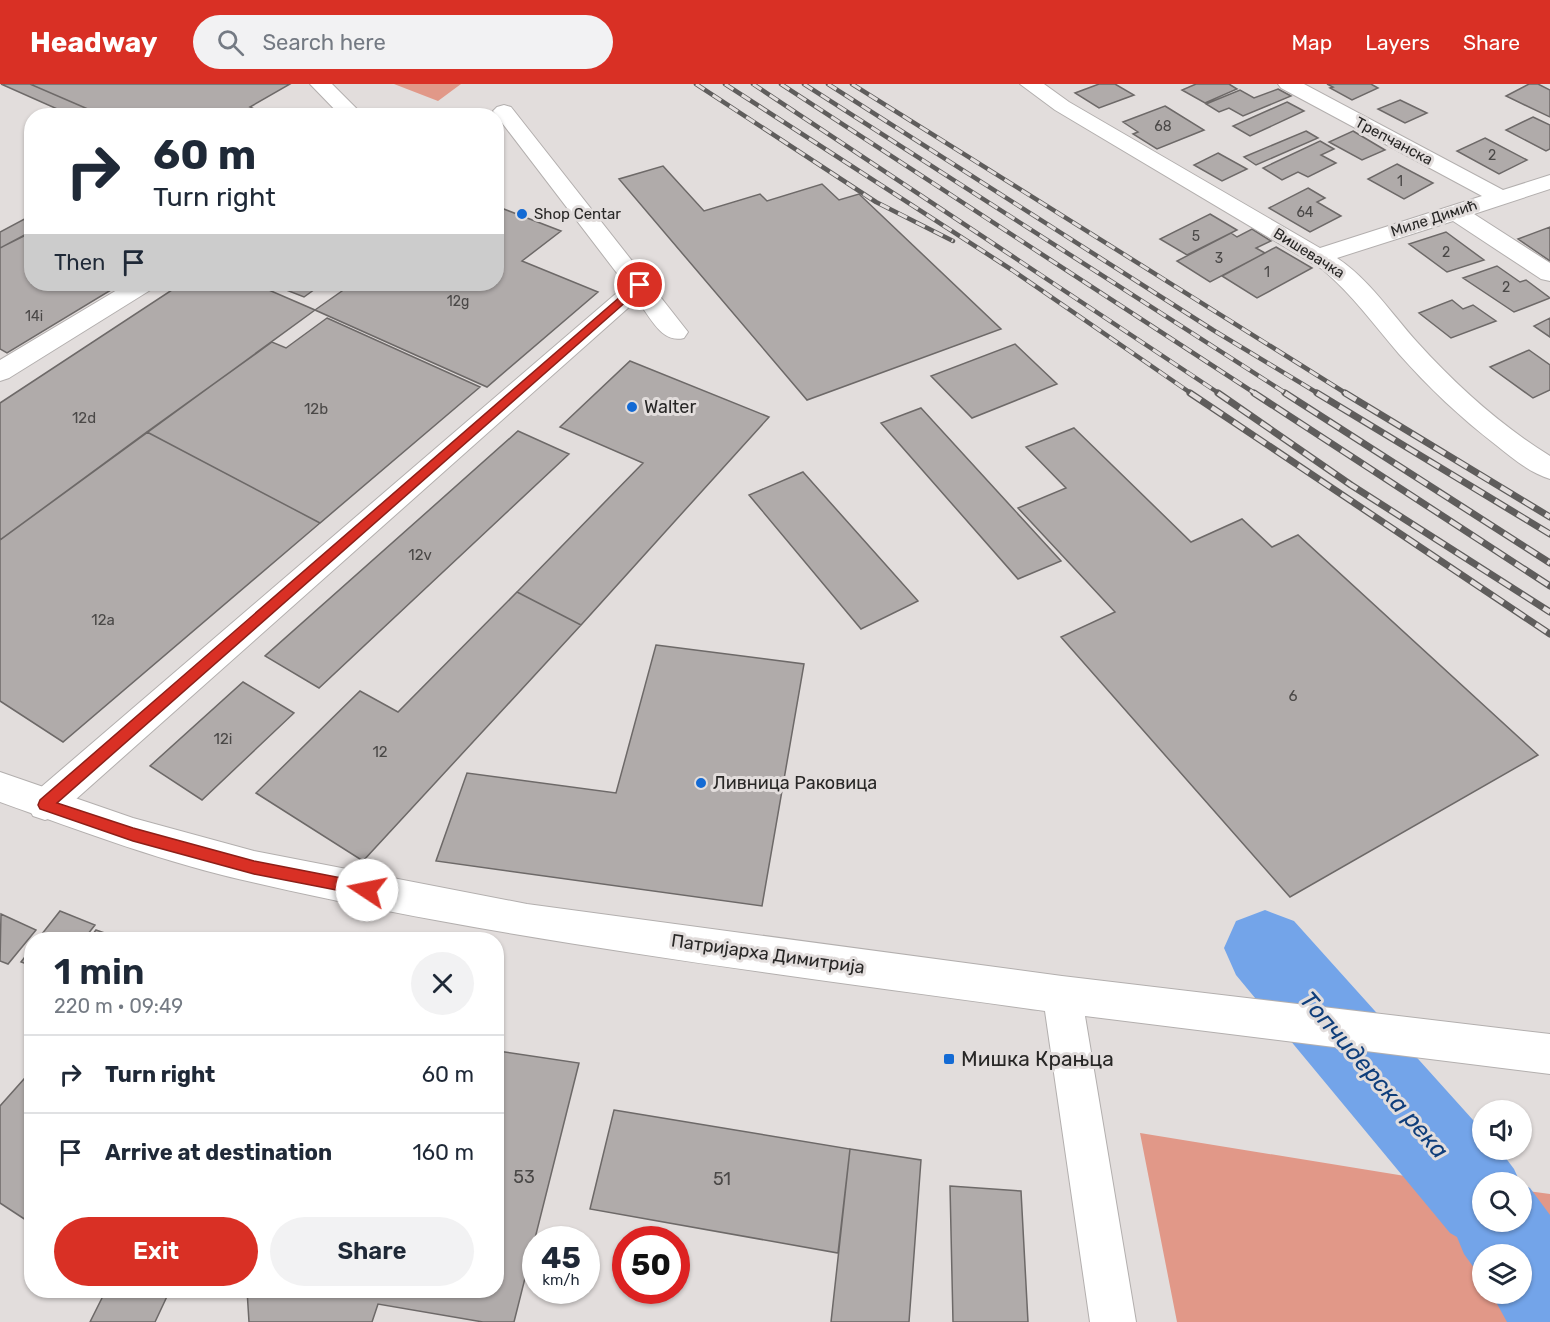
<!DOCTYPE html>
<meta charset="utf-8">
<style>
body{margin:0;font-family:Rubik,sans-serif;background:#f2f2f3;color:#1f2937;height:100vh;display:flex;flex-direction:column;font-size:22px;white-space:nowrap}
*{box-sizing:border-box;margin:0}
p{font-size:20px;color:#747a83}
.icon{flex:none;width:33px;height:33px;fill:none;stroke:currentColor;stroke-width:2;stroke-linecap:round;stroke-linejoin:round}
.map{position:relative;flex:1;overflow:hidden}
.sheet{position:absolute;left:24px;top:848px;width:480px;height:366px;display:flex;flex-direction:column;background:#fff;border-radius:24px;box-shadow:0 2px 4px #0004}
.sheet>*{flex:none}
.hud{position:absolute;left:24px;top:24px;width:480px;height:183px;border-radius:24px;box-shadow:0 2px 4px #0004;background:#fff;color:#1f2937;overflow:hidden}
.fabs{position:absolute;left:1472px;top:1016px;display:grid;gap:12px}
.fabs a{display:grid;place-items:center;width:60px;height:60px;border-radius:50%;background:#fff;box-shadow:0 2px 4px #0004;font-size:30px}
.speed{position:absolute;left:522px;top:1142px;display:flex;gap:12px;font-size:30px;font-weight:700;text-align:center}
.speed>*{display:grid;place-content:center;width:78px;height:78px;border-radius:50%;background:#fff;box-shadow:0 2px 4px #0004;line-height:1}
.speed small{font-size:15px;font-weight:400}
.speed .limit{border:9px solid #d22;background:#fff;color:#111}
.pin{position:absolute;display:grid;place-items:center;width:51px;height:51px;color:#fff;margin:-26px;border:3px solid #fff;border-radius:50%;box-shadow:0 2px 6px #0007}
.me{position:absolute;width:66px;margin:-33px;rotate:281deg;stroke-linejoin:round;filter:drop-shadow(0 0 4px #0008)}
.turn{display:flex;align-items:center;gap:21px;height:126px;padding:0 30px;font-size:27px}
.turn .icon{width:78px;height:78px;stroke-width:2.5}
.turn b{display:block;font-size:42px;line-height:51px}
.then{display:flex;align-items:center;height:57px;padding:0 30px;background:#0003;gap:12px;font-size:22px}
.round{display:grid;place-items:center;flex:none;width:63px;height:63px;border-radius:32px;background:#f2f2f3}
.summary{display:flex;align-items:center;justify-content:space-between;height:102px;padding:0 30px}
h1{font-size:36px;font-weight:600;line-height:45px}
.button{display:flex;gap:12px;margin-top:auto;padding:12px 30px}
.button a{flex:1;height:69px;border-radius:36px;background:#d93025;color:#fff;font-size:24px;font-weight:600;line-height:69px;text-align:center}
.button a+a{background:#f2f2f3;color:#1f2937}
ul{padding:0;list-style:none}
li{display:flex;align-items:center;gap:18px;height:78px;padding:0 30px;border-top:2px solid #e0e1e3}
li div{flex:1}
li b{display:block;font-size:22px}
li em{font-style:normal}
header{display:flex;align-items:center;gap:36px;box-sizing:border-box;height:84px;padding:0 30px;background:#d93025;color:#fff}
header strong{font-size:28px}
nav{display:flex;gap:33px;margin-inline-start:auto;font-size:21px}
.search{width:420px;height:54px;background:#f2f2f3;display:flex;align-items:center;gap:15px;box-sizing:border-box;padding:0 21px;border-radius:33px;color:#747a83;font-size:22px}
.map>svg:first-child{display:block}
.green{fill:#e19888}
.lines{fill:none;stroke-linecap:round;stroke-linejoin:round}
.river{fill:#73a4e9;fill-rule:evenodd}
.building{fill:#b0abaa;stroke:#6d6968;stroke-width:1.5}
.minor-casing{stroke:#b3afae;stroke-width:2}
.major-casing{stroke:#b3afae;stroke-width:2}
.minor{fill:#fff;fill-rule:evenodd}
.major{fill:#fff;fill-rule:evenodd}
.rail-far1-casing{stroke:#5f5d5c;stroke-width:4.5}
.rail-casing{stroke:#5f5d5c;stroke-width:7}
.rail-far1{stroke:#e2dddc;stroke-width:3;stroke-dasharray:10;stroke-linecap:butt}
.rail{stroke:#e2dddc;stroke-width:4.5;stroke-dasharray:13;stroke-linecap:butt}
.route{fill:#d93025;stroke:#8d1f18;stroke-width:1.5}
.poi-dot{fill:#136ad4;stroke:#e2dddc;stroke-width:2}
.labels{text-anchor:middle;stroke-width:6;stroke-linejoin:round;paint-order:stroke}
.far-number-label{font-size:14px;fill:#4a4847}
.far-street-label{font-size:15px;fill:#282726;stroke:#e2dddc}
.far-poi-label{font-size:15px;fill:#282726;stroke:#e2dddc;text-anchor:start}
.number-label{font-size:15px;fill:#4a4847}
.poi-label{font-size:18px;fill:#282726;stroke:#e2dddc;text-anchor:start}
.street-label{font-size:18px;fill:#282726;stroke:#e2dddc}
.near-number-label{font-size:18px;fill:#4a4847}
.near-poi-label{font-size:21px;fill:#282726;stroke:#e2dddc;text-anchor:start}
.near-water-label{font-size:24px;font-style:italic;fill:#0f3e7b;stroke:#e2dddc}
</style>
<header>
<strong>Headway</strong>
<div class="search"><svg class="icon" aria-label="search" viewBox="0 0 24 24"><circle cx="10" cy="10" r="6"/><path d="M15 15l6 6"/></svg>Search here</div>
<nav><a>Map</a><a>Layers</a><a>Share</a></nav>
</header>
<div class="map">
<svg width="1550" height="1238" viewBox="0 0 1550 1238">
<rect width="100%" height="100%" fill="#e2dddc"/>
<path class="green" d="M 394,0 L 461,0 L 438,17 Z
M 1140,1049 L 1448,1099 L 1500,1170 L 1482,1170 L 1482,1209 L 1521,1209 L 1521,1204 L 1542,1238 L 1177,1238 Z
M 1521,1106 L 1550,1110 L 1550,1187 L 1521,1134 Z"/>
<g class="lines">
<path class="river" d="M 1265,826 L 1294,837 L 1482,1046 L 1482,1065 L 1499,1065 L 1514,1085 L 1520,1098 L 1482,1098 L 1482,1137 L 1521,1137 L 1521,1100 L 1530,1104 L 1550,1131 L 1550,1238 L 1507,1238 L 1491,1209 L 1521,1209 L 1521,1170 L 1482,1170 L 1482,1195 L 1464,1170 L 1457,1153 L 1450,1149 L 1236,891 L 1224,864 L 1236,837 Z"/>
</g>
<path class="building" d="M 1,0 L 30,0 L 104,32 L 73,32 Z
M 30,0 L 290,0 L 250,23 L 270,32 L 104,32 Z
M 1099,0 L 1115,0 L 1134,11 L 1099,24 L 1075,9 Z
M 1196,0 L 1229,0 L 1237,5 L 1205,19 L 1182,6 Z
M 1327,0 L 1371,0 L 1378,4 L 1352,16 L 1330,4 L 1333,3 Z
M 1529,0 L 1538,0 L 1550,6 L 1550,33 L 1506,12 Z
M 1278,5 L 1291,12 L 1243,32 L 1229,24 L 1219,28 L 1206,20 L 1240,6 L 1254,14 Z
M 1400,16 L 1427,29 L 1405,39 L 1378,25 Z
M 1287,18 L 1304,27 L 1250,52 L 1233,42 Z
M 1165,22 L 1204,46 L 1157,65 L 1133,50 L 1138,48 L 1123,38 Z
M 1533,33 L 1550,41 L 1550,65 L 1546,67 L 1506,46 Z
M 1306,47 L 1318,54 L 1256,81 L 1244,73 Z
M 1353,47 L 1385,66 L 1362,76 L 1329,58 Z
M 1485,54 L 1527,76 L 1499,90 L 1457,67 Z
M 1320,57 L 1334,65 L 1321,71 L 1336,79 L 1308,93 L 1298,88 L 1282,96 L 1263,84 Z
M 1218,69 L 1247,85 L 1222,97 L 1194,81 Z
M 1397,80 L 1433,99 L 1404,115 L 1368,95 Z
M 663,82 L 704,127 L 760,110 L 767,117 L 822,100 L 839,116 L 859,110 L 1001,245 L 807,316 L 619,95 Z
M 1308,104 L 1325,114 L 1317,118 L 1341,132 L 1310,148 L 1269,124 Z
M 496,122 L 561,147 L 522,177 L 598,208 L 487,303 L 315,226 L 352,200 L 496,200 Z
M 1210,130 L 1237,146 L 1187,171 L 1160,155 Z
M 32,131 L 32,148 L 0,164 L 0,148 Z
M 1550,143 L 1550,177 L 1518,155 Z
M 1252,145 L 1271,157 L 1256,164 L 1265,169 L 1210,198 L 1177,177 L 1231,149 L 1237,153 Z
M 32,147 L 32,200 L 121,200 L 7,269 L 0,265 L 0,164 Z
M 1446,148 L 1484,176 L 1447,188 L 1409,160 Z
M 1276,163 L 1312,184 L 1257,214 L 1222,192 Z
M 1497,182 L 1520,198 L 1526,196 L 1550,214 L 1514,228 L 1463,194 Z
M 181,200 L 255,200 L 315,226 L 0,456 L 0,319 Z
M 271,200 L 322,200 L 304,213 Z
M 1452,216 L 1463,225 L 1473,221 L 1496,237 L 1451,254 L 1419,229 Z
M 327,234 L 480,303 L 320,439 L 147,348 L 272,258 L 286,264 Z
M 1550,234 L 1550,253 L 1534,242 Z
M 1015,260 L 1057,300 L 972,334 L 931,292 Z
M 1529,266 L 1550,281 L 1550,306 L 1533,314 L 1490,283 Z
M 630,277 L 769,333 L 581,541 L 517,508 L 643,379 L 560,343 Z
M 921,324 L 1061,477 L 1018,495 L 881,339 Z
M 1074,344 L 1191,458 L 1242,435 L 1272,463 L 1298,451 L 1538,671 L 1290,813 L 1061,553 L 1115,528 L 1018,424 L 1066,404 L 1026,363 Z
M 518,347 L 569,370 L 319,604 L 265,572 Z
M 147,348 L 320,439 L 63,658 L 0,617 L 0,456 Z
M 803,388 L 918,517 L 861,545 L 749,411 Z
M 517,508 L 581,541 L 363,777 L 256,709 L 360,607 L 398,628 Z
M 656,561 L 804,580 L 762,822 L 436,777 L 467,689 L 616,709 Z
M 243,598 L 294,629 L 202,716 L 150,682 Z
M 60,827 L 95,841 L 84,855 L 38,855 Z
M 1,830 L 36,846 L 8,880 L 0,877 Z
M 96,846 L 122,855 L 89,855 Z
M 32,864 L 32,882 L 21,878 Z
M 498,967 L 579,979 L 514,1238 L 483,1238 L 378,1220 L 372,1238 L 249,1238 L 247,1206 L 496,1206 L 496,973 Z
M 32,986 L 32,1140 L 0,1119 L 0,1022 Z
M 614,1026 L 850,1065 L 838,1169 L 590,1125 Z
M 850,1065 L 921,1076 L 909,1238 L 831,1238 Z
M 950,1102 L 1021,1107 L 1028,1238 L 953,1238 Z
M 106,1206 L 170,1206 L 155,1238 L 90,1238 Z"/>
<g class="lines">
<g class="minor-casing">
<path id="minor" d="M 310,0 L 332,0 L 364,32 L 341,32 Z
M 1020,0 L 1044,0 L 1069,18 L 1320,164 L 1482,112 L 1281,4 L 1278,0 L 1304,0 L 1503,106 L 1550,91 L 1550,105 L 1474,130 L 1550,179 L 1550,197 L 1541,195 L 1453,137 L 1337,174 C 1369,195 1391,229 1417,258 C 1456,301 1500,341 1550,372 L 1550,395 C 1530,389 1512,374 1496,361 C 1461,334 1428,303 1399,270 C 1374,241 1352,210 1322,185 L 1055,26 Z
M 504,21 L 511,23 L 688,248 L 684,254 C 661,260 650,232 637,216 L 57,732 L 45,736 L 33,732 L 27,721 L 33,710 L 626,201 L 493,27 L 497,23 Z
M 127,200 L 155,200 L 152,205 L 9,294 L 0,297 L 0,276 Z"/>
</g>
<g class="major-casing">
<path id="major" d="M 0,688 L 133,734 L 254,767 L 527,820 L 1062,892 L 1550,950 L 1550,990 L 1085,932 L 1136,1238 L 1090,1238 L 1045,927 C 781,890 516,859 256,799 C 168,780 84,748 0,718 Z"/>
</g>
<use href="#minor" class="minor"/>
<use href="#major" class="major"/>
<g class="rail-far1-casing">
<path id="rail-far1" d="M 696,0 L 876,118 L 953,157
M 725,0 L 1012,186 L 1192,310
M 753,0 L 1220,310
M 781,0 L 1256,310
M 804,0 L 1287,310
M 828,0 L 1213,246 L 1319,310
M 852,0 L 1347,310"/>
</g>
<g class="rail-casing">
<path id="rail" d="M 1190,309 L 1550,550
M 1218,309 L 1351,401 L 1550,528
M 1254,309 L 1550,502
M 1285,309 L 1550,479
M 1317,309 L 1550,450
M 1345,309 L 1550,433"/>
</g>
<use href="#rail-far1" class="rail-far1"/>
<use href="#rail" class="rail"/>
</g>
<path class="route" d="M 636,199 L 645,201 L 57,719 L 133,744 L 254,777 L 367,799 L 373,801 L 375,806 L 373,810 L 367,812 L 254,790 L 133,757 L 40,725 L 38,721 L 40,716 Z"/>
<g class="poi-dot">
<circle cx="522" cy="130" r="6"/>
<circle cx="632" cy="323" r="6"/>
<circle cx="701" cy="699" r="6"/>
<rect x="943" y="969" width="12" height="12" rx="3"/>
</g>
<g class="labels">
<g class="far-number-label">
<text x="1163" y="47">68</text>
<text x="1492" y="76">2</text>
<text x="1400" y="102">1</text>
<text x="1305" y="133">64</text>
<text x="1196" y="157">5</text>
<text x="1446" y="173">2</text>
<text x="1219" y="179">3</text>
<text x="1267" y="193">1</text>
<text x="1506" y="208">2</text>
<text x="458" y="222">12g</text>
<text x="34" y="237">14i</text>
</g>
<g class="far-street-label">
<text transform="translate(1394 57) rotate(28)" y="5">Трепчанска</text>
<text transform="translate(1434 134) rotate(-18)" y="5">Миле Димић</text>
<text transform="translate(1309 169) rotate(32)" y="5">Вишевачка</text>
</g>
<g class="far-poi-label">
<text x="534" y="135">Shop Centar</text>
</g>
<g class="number-label">
<text x="316" y="330">12b</text>
<text x="84" y="339">12d</text>
<text x="420" y="476">12v</text>
<text x="103" y="541">12a</text>
<text x="1293" y="617">6</text>
<text x="223" y="660">12i</text>
<text x="380" y="673">12</text>
</g>
<g class="poi-label">
<text x="644" y="329">Walter</text>
<text x="713" y="705">Ливница Раковица</text>
</g>
<g class="street-label">
<text transform="translate(768 870) rotate(8)" y="6">Патријарха Димитрија</text>
</g>
<g class="near-number-label">
<text x="524" y="1099">53</text>
<text x="722" y="1101">51</text>
</g>
<g class="near-poi-label">
<text x="961" y="982">Мишка Крањца</text>
</g>
<g class="near-water-label">
<text transform="translate(1374 991) rotate(49)" y="8">Топчидерска река</text>
</g>
</g>
</svg>
<div class="fabs">
<a><svg class="icon" aria-label="sound" viewBox="0 0 24 24"><path d="M4 9h4l5-4v14l-5-4H4zM17 9q2 3 0 6"/></svg></a>
<a><svg class="icon" aria-label="search" viewBox="0 0 24 24"><circle cx="10" cy="10" r="6"/><path d="M15 15l6 6"/></svg></a>
<a><svg class="icon" aria-label="layers" viewBox="0 0 24 24"><path d="M12 4l9 5-9 5-9-5zM3 14l9 5 9-5"/></svg></a>
</div>
<div class="speed"><div>45<small>km/h</small></div><div class="limit">50</div></div>
<div class="pin" style="left:640px;top:201px;background:#d93025"><svg class="icon" aria-label="arrive" viewBox="0 0 24 24"><path d="M6 21V4h12l-3 4 3 4H6"/></svg></div>
<svg class="me" style="left:367px;top:806px" viewBox="-20 -20 40 40"><circle r="19" fill="#fff"/><path d="M0-13L10 11 0 6-10 11z" fill="#d93025"/></svg>
<div class="hud">
<div class="turn"><svg class="icon" aria-label="right" viewBox="0 0 24 24"><path d="M7 20v-9h11M14 6l5 5-5 5"/></svg><div><b>60 m</b>Turn right</div></div>
<div class="then">Then<svg class="icon" aria-label="arrive" viewBox="0 0 24 24"><path d="M6 21V4h12l-3 4 3 4H6"/></svg></div>
</div>
<section class="sheet">
<div class="summary"><div><h1>1 min</h1><p>220 m · 09:49</p></div><a class="round"><svg class="icon" aria-label="close" viewBox="0 0 24 24"><path d="M6 6l12 12M18 6L6 18"/></svg></a></div>
<ul>
<li><svg class="icon" aria-label="right" viewBox="0 0 24 24"><path d="M7 20v-9h11M14 6l5 5-5 5"/></svg><div><b>Turn right</b></div><em>60 m</em></li>
<li><svg class="icon" aria-label="arrive" viewBox="0 0 24 24"><path d="M6 21V4h12l-3 4 3 4H6"/></svg><div><b>Arrive at destination</b></div><em>160 m</em></li>
</ul>
<div class="button"><a>Exit</a><a>Share</a></div>
</section>
</div>
